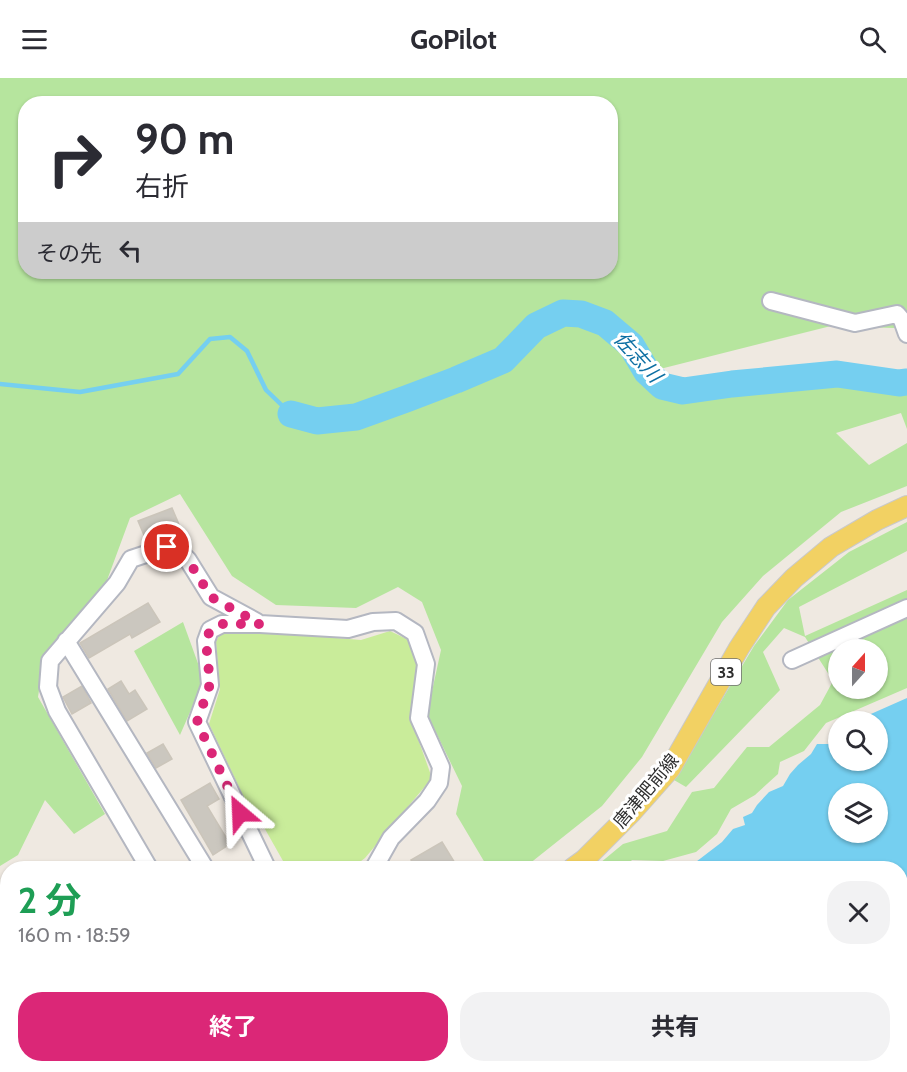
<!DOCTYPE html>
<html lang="ja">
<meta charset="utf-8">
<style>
body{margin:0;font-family:Cabin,"Noto Sans JP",sans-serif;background:#f2f2f3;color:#2b2b33;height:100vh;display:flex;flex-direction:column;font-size:22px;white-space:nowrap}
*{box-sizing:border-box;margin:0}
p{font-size:20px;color:#7c7c81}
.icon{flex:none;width:33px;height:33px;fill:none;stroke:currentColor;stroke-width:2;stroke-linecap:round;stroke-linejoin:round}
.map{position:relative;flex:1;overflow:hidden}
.details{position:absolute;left:0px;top:783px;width:908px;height:212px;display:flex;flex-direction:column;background:#fff;border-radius:24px 24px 0 0;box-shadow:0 2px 4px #0004}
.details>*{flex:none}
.guide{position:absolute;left:18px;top:18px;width:600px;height:183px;border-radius:24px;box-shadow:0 2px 4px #0004;background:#fff;color:#2b2b33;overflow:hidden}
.needle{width:39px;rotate:21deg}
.tools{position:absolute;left:828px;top:561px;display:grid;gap:12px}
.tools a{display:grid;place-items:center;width:60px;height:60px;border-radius:50%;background:#fff;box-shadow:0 2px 4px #0004;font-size:30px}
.pin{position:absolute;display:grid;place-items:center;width:51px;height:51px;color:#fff;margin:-26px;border:3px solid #fff;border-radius:50%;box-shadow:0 2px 6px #0007}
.me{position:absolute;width:66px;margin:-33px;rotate:334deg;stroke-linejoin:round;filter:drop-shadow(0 0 4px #0008)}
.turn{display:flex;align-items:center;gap:21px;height:126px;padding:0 18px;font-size:27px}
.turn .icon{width:78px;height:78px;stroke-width:2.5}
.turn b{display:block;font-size:42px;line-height:51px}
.then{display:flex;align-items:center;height:57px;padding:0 18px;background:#0003;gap:12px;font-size:22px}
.round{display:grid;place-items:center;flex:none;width:63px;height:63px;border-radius:24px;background:#f2f2f3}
.head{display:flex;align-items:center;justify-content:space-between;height:102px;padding:0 18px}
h1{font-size:36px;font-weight:700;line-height:45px;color:#1e9e55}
.action{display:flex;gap:12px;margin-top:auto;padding:12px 18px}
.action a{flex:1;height:69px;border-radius:24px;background:#db2777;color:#fff;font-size:24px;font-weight:700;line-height:69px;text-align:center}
.action a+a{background:#f2f2f3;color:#2b2b33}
header{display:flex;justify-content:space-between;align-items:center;height:78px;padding:0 18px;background:#fff;font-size:27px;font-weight:700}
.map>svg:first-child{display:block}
.green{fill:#b6e59e;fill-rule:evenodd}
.pitch{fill:#c9ec9a}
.water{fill:#75cff0;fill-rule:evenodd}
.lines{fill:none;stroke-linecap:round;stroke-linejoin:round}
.stream{stroke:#75cff0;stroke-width:4.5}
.river{stroke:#75cff0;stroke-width:27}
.building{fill:#cbc7bf;stroke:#cbc5ba;stroke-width:1.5}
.minor-casing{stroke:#b4b7c1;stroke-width:20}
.major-casing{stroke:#c9c9c9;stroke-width:22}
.minor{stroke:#fff;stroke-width:16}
.major{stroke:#f2d163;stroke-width:20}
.route{stroke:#db2777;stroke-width:10;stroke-dasharray:0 18}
.labels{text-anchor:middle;stroke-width:6;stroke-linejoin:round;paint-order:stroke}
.shield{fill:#fff;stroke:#6d6d6d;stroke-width:1.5}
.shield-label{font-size:16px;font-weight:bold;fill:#2e2e2e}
.street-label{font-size:18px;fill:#2e2e2e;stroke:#fff}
.water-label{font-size:20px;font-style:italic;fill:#0d6fa3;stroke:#fff}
</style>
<header><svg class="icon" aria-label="menu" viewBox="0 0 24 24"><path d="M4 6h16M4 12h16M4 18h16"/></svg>GoPilot<svg class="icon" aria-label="search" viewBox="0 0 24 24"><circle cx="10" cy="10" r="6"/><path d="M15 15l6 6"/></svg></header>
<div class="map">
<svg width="907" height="994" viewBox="0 0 907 994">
<rect width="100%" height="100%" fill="#efe9e1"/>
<path class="green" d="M 0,0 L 907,0 L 907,235 L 894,250 L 831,248 L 660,291 L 650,299 L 658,316 L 835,302 L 907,312 L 907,351 L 901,335 L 836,355 L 869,387 L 907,365 L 907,408 L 841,434 L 763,498 L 722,544 L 642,679 L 602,728 L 524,790 L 488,790 L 456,736 L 462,708 L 427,636 L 441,572 L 422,524 L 398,509 L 356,530 L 276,527 L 232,498 L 180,416 L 130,440 L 106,505 L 44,579 L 38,619 L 105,736 L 74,756 L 45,722 L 18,777 L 0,788 ZM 26,26 L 610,26 L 610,194 L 26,194 Z
M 907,444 L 907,473 L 799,529 L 805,558 L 907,512 L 907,610 L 826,645 L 804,673 L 780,684 L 778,696 L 755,717 L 731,731 L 717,756 L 696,774 L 663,783 L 632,782 L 624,790 L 594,790 L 623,766 L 667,753 L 692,714 L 714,710 L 747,669 L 769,669 L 820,627 L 833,603 L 805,559 L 784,550 L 763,574 L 780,612 L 686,709 L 674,702 L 754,568 L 788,522 L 849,474 ZM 838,572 L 878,572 L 878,610 L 838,610 Z
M 183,544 L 204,602 L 180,657 L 134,573 Z
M 7,831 L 8,987 L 198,987 L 211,994 L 0,994 L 0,834 Z
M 900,933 L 907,939 L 907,994 L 692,994 L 690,987 L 900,987 Z
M 356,987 L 456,987 L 455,994 L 341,994 Z
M 540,987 L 690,987 L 642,994 L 534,994 Z"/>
<path class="pitch" d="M 222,551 L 361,562 L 390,553 L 415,565 L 420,592 L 412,644 L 432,700 L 365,780 L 352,790 L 287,790 L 261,744 L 248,728 L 209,646 L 220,611 L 216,564 Z"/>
<path class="water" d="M 907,620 L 907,923 L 900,920 L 900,790 L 688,790 L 722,764 L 733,751 L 745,747 L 743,739 L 752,735 L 757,727 L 769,714 L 783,708 L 790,696 L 798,687 L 811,676 L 817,666 L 829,666 L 829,658 L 833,654 L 838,651 L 838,682 L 878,682 L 878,644 L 855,643 ZM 838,716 L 878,716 L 878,754 L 838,754 Z"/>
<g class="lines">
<path class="stream" d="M 0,306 L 80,314 L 178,296 L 210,261 L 230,259 L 247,273 L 266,312 L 291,336"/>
<path class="river" d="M 291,336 L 317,343 L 356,339 L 406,321 L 456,302 L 503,282 L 536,248 L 563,235 L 581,236 L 605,245 L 631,267 L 647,294 L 662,308 L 683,313 L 732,306 L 837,296 L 899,305 L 907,304
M 153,987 L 158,994
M 68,994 L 73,987
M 465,994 L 480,987"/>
</g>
<path class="building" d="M 172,430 L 181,451 L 147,464 L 138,443 Z
M 148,525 L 160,544 L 132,560 L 130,556 L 89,580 L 80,565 Z
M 121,603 L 129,616 L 135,612 L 147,631 L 127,643 L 108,611 Z
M 82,608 L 91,625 L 72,636 L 63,619 Z
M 163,666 L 172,681 L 156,690 L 147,675 Z
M 210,705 L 219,721 L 207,728 L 230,766 L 213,777 L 181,722 Z
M 442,764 L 458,790 L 416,790 L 411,782 Z"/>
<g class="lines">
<g class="minor-casing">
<path id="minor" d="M 771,223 L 855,245 L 897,236 L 902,242 L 907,256
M 66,563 L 205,790
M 792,582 L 907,530
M 149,790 L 57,633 L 48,609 L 50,583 L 117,505 L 131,481 L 167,469 L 179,473 L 188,482 L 211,519 L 257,544
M 267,790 L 197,644 L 210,607 L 206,563 L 210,552 L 222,546 L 260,546 L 348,551 L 373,544 L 396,543 L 415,555 L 426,586 L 419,640 L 441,689 L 439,705 L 427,723 L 391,760 L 374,790
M 255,987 L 258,994
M 398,987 L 403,994
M 791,987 L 796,994
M 19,994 L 21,987
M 560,994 L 569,987"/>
</g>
<g class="major-casing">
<path id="major" d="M 573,790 L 584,782 L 631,735 L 670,691 L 739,570 L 766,529 L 794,500 L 831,469 L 877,442 L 907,428
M 292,994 L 306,987"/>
</g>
<use href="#minor" class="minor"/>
<use href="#major" class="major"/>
</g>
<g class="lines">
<path class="route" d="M 167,469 L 179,473 L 188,482 L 211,519 L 260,546 L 222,546 L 210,552 L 206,563 L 210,606 L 197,644 L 240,735"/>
</g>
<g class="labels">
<rect class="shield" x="711" y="581" width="30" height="26" rx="4.5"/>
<g class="shield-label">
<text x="726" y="600">33</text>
</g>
<g class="street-label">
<text transform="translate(646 713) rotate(-50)" y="6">唐津肥前線</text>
</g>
<g class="water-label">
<text transform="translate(638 279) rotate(48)" y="7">佐志川</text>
</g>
</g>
</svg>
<div class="tools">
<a><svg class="needle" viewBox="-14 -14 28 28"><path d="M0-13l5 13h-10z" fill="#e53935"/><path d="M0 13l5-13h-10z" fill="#7c7c81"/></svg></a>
<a><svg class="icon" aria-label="search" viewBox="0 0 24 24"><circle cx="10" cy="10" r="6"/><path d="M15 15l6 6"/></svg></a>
<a><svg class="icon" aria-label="layers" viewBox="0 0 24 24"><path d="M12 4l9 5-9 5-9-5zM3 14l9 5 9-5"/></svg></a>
</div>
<div class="pin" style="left:167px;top:469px;background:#d93025"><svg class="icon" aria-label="arrive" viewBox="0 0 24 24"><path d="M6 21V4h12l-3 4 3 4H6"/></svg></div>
<svg class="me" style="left:240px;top:735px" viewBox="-20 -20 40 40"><path d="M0-17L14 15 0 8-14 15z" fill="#db2777" stroke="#fff" stroke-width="4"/></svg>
<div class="guide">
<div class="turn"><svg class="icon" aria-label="right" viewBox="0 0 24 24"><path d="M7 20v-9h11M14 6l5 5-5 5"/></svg><div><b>90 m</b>右折</div></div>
<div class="then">その先<svg class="icon" aria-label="left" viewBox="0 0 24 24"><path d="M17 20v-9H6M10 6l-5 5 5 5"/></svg></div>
</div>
<section class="details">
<div class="head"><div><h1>2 分</h1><p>160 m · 18:59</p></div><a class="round"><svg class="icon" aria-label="close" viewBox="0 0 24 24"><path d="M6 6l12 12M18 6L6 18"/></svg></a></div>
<div class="action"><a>終了</a><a>共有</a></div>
</section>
</div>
